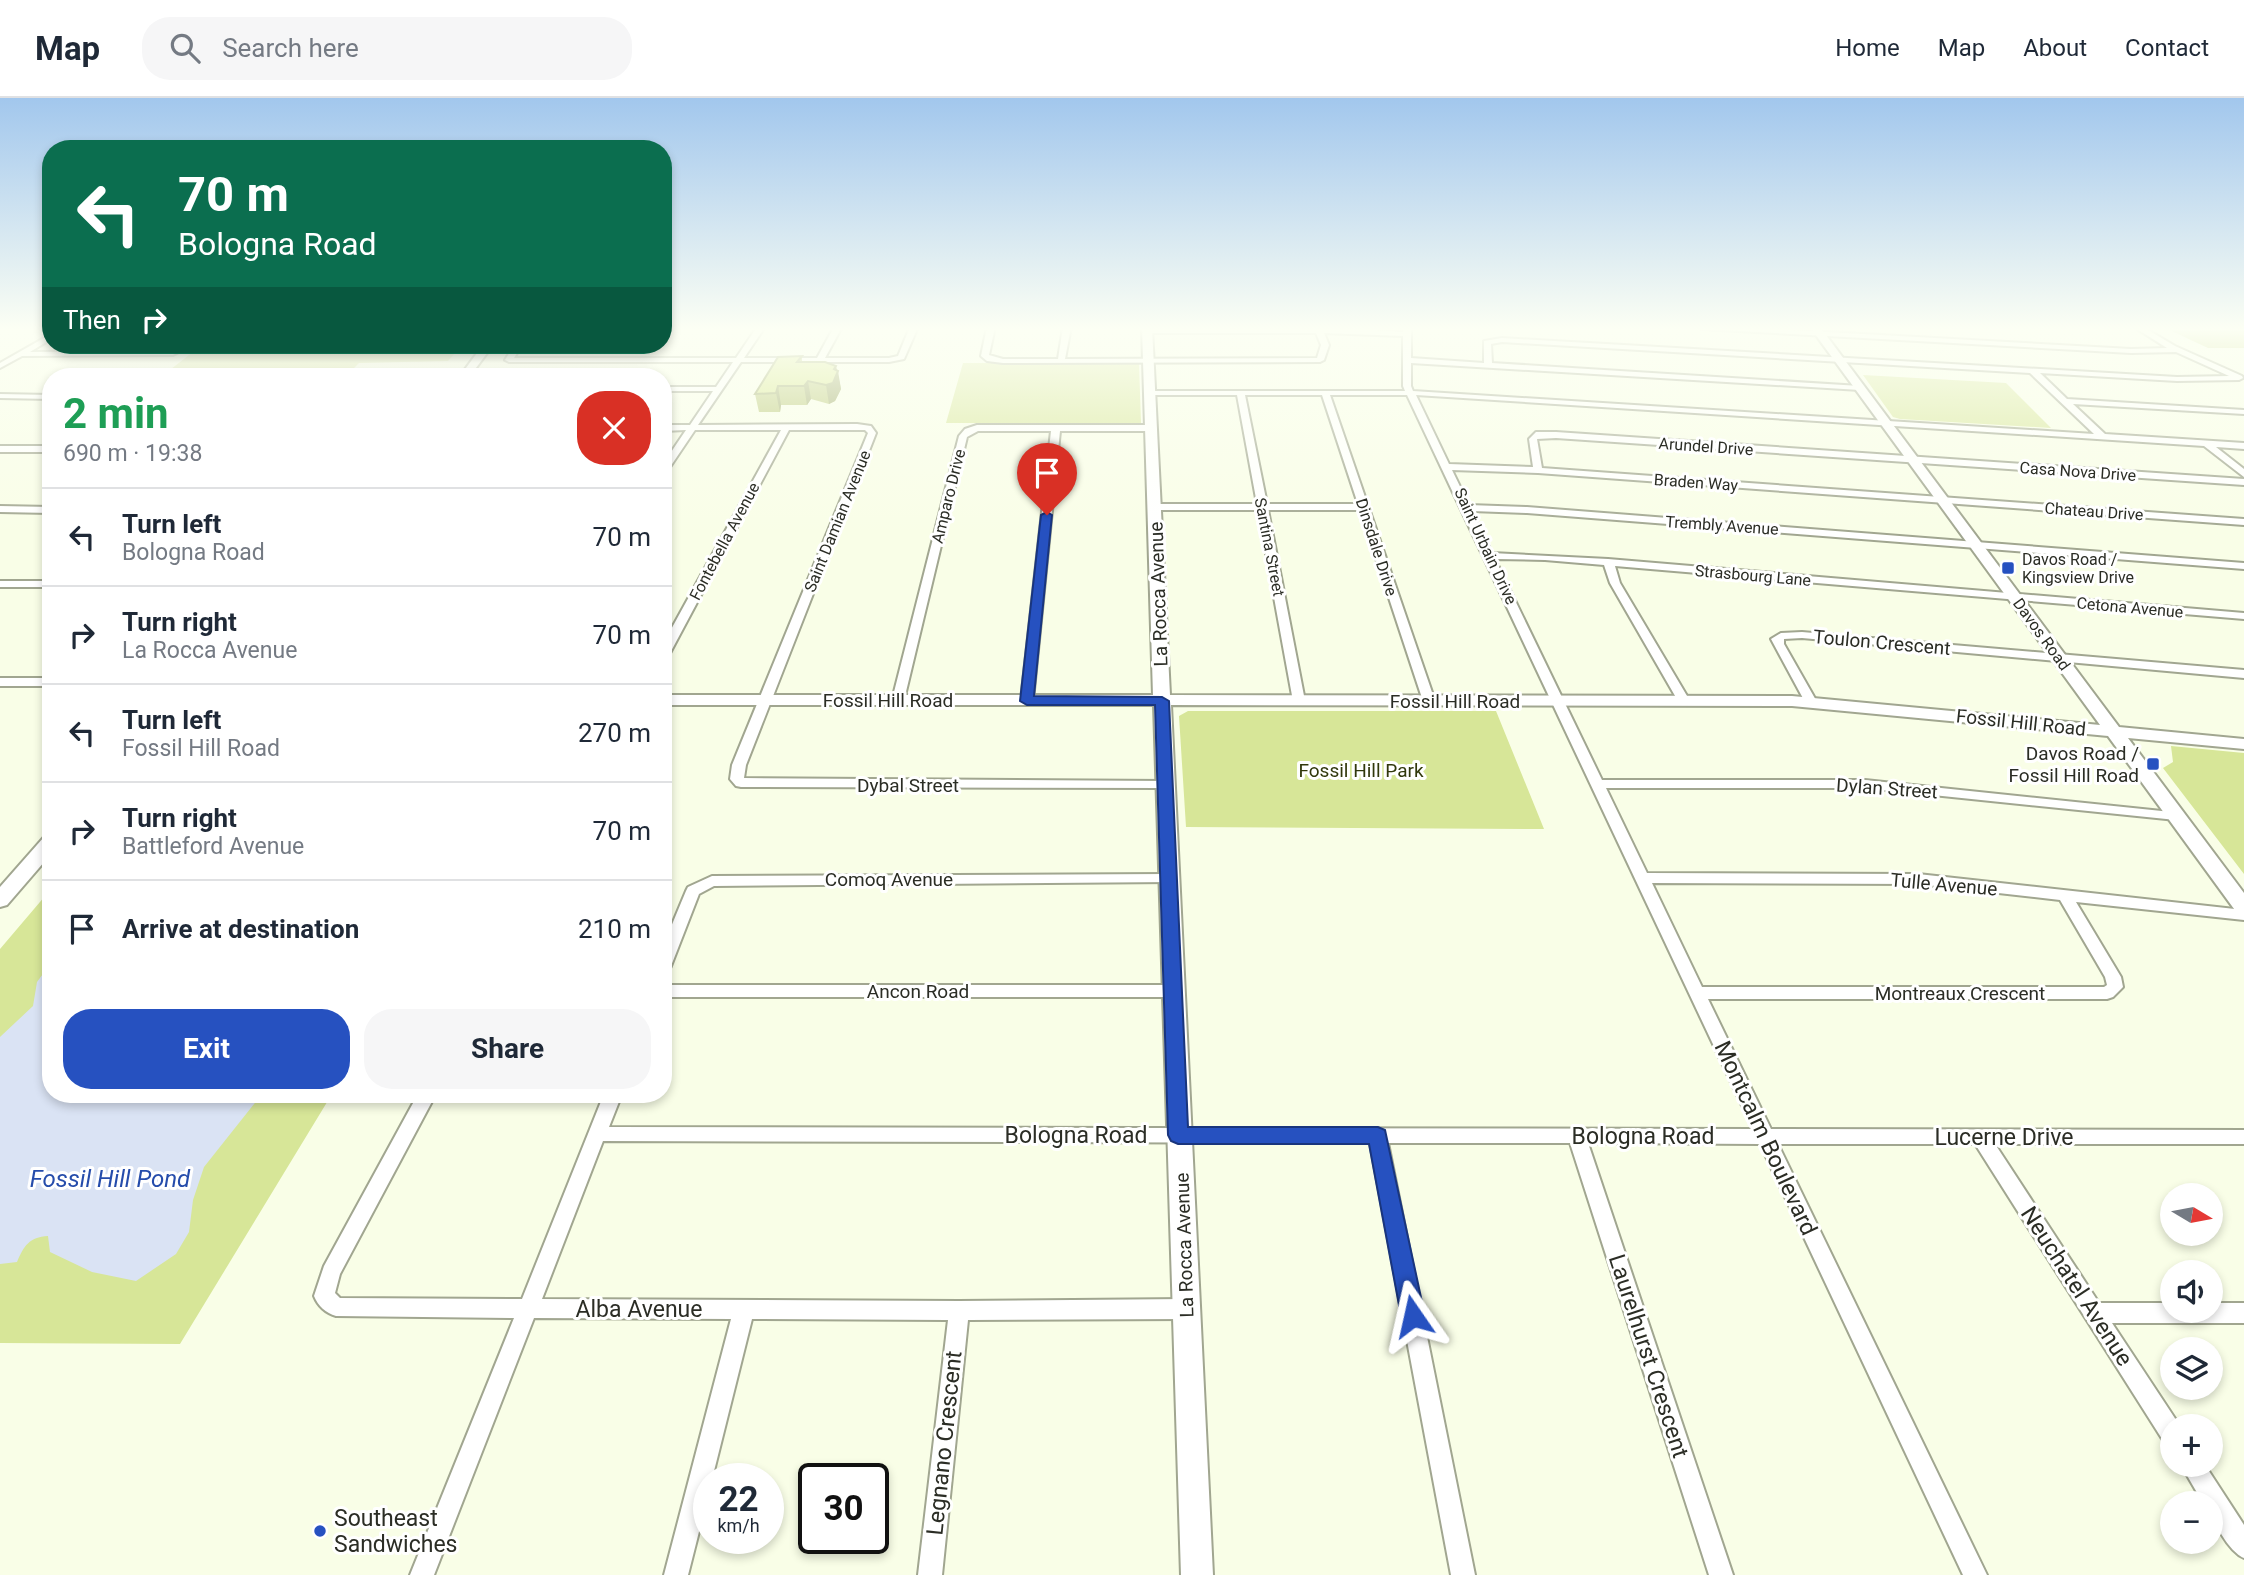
<!DOCTYPE html>
<meta charset="utf-8">
<style>
body{margin:0;font-family:Roboto,sans-serif;background:#f6f6f7;color:#1f2937;height:100vh;display:flex;flex-direction:column;font-size:26px;white-space:nowrap}
*{box-sizing:border-box;margin:0}
p{font-size:23px;color:#747a83}
.icon{flex:none;width:38px;height:38px;fill:none;stroke:currentColor;stroke-width:2;stroke-linecap:round;stroke-linejoin:round}
.map{position:relative;flex:1;overflow:hidden}
.side{position:absolute;left:42px;top:270px;width:630px;height:735px;display:flex;flex-direction:column;background:#fff;border-radius:28px;box-shadow:0 4px 10px #0003}
.side>*{flex:none}
.guide{position:absolute;left:42px;top:42px;width:630px;height:214px;border-radius:28px;box-shadow:0 4px 10px #0003;background:#0b6e4f;color:#fff;overflow:hidden}
.needle{width:46px;rotate:100deg}
.fabs{position:absolute;left:2160px;top:1085px;display:grid;gap:14px}
.fabs a{display:grid;place-items:center;width:63px;height:63px;border-radius:50%;background:#fff;box-shadow:0 4px 10px #0003;font-size:35px}
.speed{position:absolute;left:693px;top:1365px;display:flex;gap:14px;font-size:35px;font-weight:700;text-align:center}
.speed>*{display:grid;place-content:center;width:91px;height:91px;border-radius:50%;background:#fff;box-shadow:0 4px 10px #0003;line-height:1}
.speed small{font-size:18px;font-weight:400}
.speed .limit{border:4px solid #111;border-radius:10px;background:#fff;color:#111}
.pin{position:absolute;display:grid;place-items:center;width:60px;height:60px;color:#fff;margin:-72px -30px;border-radius:50% 50% 50% 0;rotate:-45deg;box-shadow:0 0 7px #0007}
.pin .icon{rotate:45deg}
.me{position:absolute;width:77px;margin:-38px;rotate:349deg;stroke-linejoin:round;filter:drop-shadow(0 0 5px #0008)}
.turn{display:flex;align-items:center;gap:24px;height:147px;padding:0 21px;font-size:32px}
.turn .icon{width:91px;height:91px;stroke-width:2.5}
.turn b{display:block;font-size:49px;line-height:60px}
.then{display:flex;align-items:center;height:66px;padding:0 21px;background:#0003;gap:14px;font-size:26px}
.round{display:grid;place-items:center;flex:none;width:74px;height:74px;border-radius:28px;background:#f6f6f7}
.summary{display:flex;align-items:center;justify-content:space-between;height:119px;padding:0 21px}
h1{font-size:42px;font-weight:700;line-height:52px;color:#1e9e55}
.button{display:flex;gap:14px;margin-top:auto;padding:14px 21px}
.button a{flex:1;height:80px;border-radius:28px;background:#2651c0;color:#fff;font-size:28px;font-weight:700;line-height:80px;text-align:center}
.button a+a{background:#f6f6f7;color:#1f2937}
ul{padding:0;list-style:none}
li{display:flex;align-items:center;gap:21px;height:98px;padding:0 21px;border-top:2px solid #e0e1e3}
li div{flex:1}
li b{display:block;font-size:26px}
li em{font-style:normal}
header{display:flex;align-items:center;gap:42px;box-sizing:border-box;height:98px;padding:0 35px;background:#fff;border-bottom:2px solid #e0e1e3}
header strong{font-size:33px}
nav{display:flex;gap:38px;margin-inline-start:auto;font-size:24px}
.search{width:490px;height:63px;background:#f6f6f7;display:flex;align-items:center;gap:18px;box-sizing:border-box;padding:0 24px;border-radius:28px;color:#747a83;font-size:26px}
.map>svg:first-child{display:block}
.green{fill:#d7e698}
.forest{fill:#bbcc67}
.water{fill:#dae3f4}
.lines{fill:none;stroke-linecap:round;stroke-linejoin:round}
.street-casing{stroke:#a1a690;stroke-width:4}
.secondary-casing{stroke:#a1a690;stroke-width:4}
.street{fill:#fff;fill-rule:evenodd}
.secondary{fill:#fff;fill-rule:evenodd}
.wall{fill:#b4c36c}
.shaded-wall{fill:#929f58}
.building{fill:#d1e37d;stroke:#929f58;stroke-width:2}
.route{fill:#2651c0;stroke:#19357d;stroke-width:2}
.poi-dot{fill:#2651c0;stroke:#fff;stroke-width:2.5}
.labels{text-anchor:middle;stroke-width:6;stroke-linejoin:round;paint-order:stroke}
.far-street-label{font-size:16px;fill:#2b2d25;stroke:#fff}
.far-poi-label{font-size:16px;fill:#2b2d25;stroke:#fff;text-anchor:start}
.street-label{font-size:19px;fill:#2b2d25;stroke:#fff}
.poi-label{font-size:19px;fill:#2b2d25;stroke:#fff;text-anchor:end}
.park-label{font-size:19px;fill:#31380c;stroke:#fff}
.near-street-label{font-size:23px;fill:#2b2d25;stroke:#fff}
.near-poi-label{font-size:23px;fill:#2b2d25;stroke:#fff;text-anchor:start}
.near-water-label{font-size:24px;font-style:italic;fill:#254cab;stroke:#fff}
</style>
<header>
<strong>Map</strong>
<div class="search"><svg class="icon" aria-label="search" viewBox="0 0 24 24"><circle cx="10" cy="10" r="6"/><path d="M15 15l6 6"/></svg>Search here</div>
<nav><a>Home</a><a>Map</a><a>About</a><a>Contact</a></nav>
</header>
<div class="map">
<svg width="2244" height="1477" viewBox="0 0 2244 1477">
<rect width="100%" height="100%" fill="#f9fee7"/>
<path class="green" d="M 202,247 L 462,247 L 448,263 L 359,265 L 346,278 L 162,278 Z
M 963,265 L 1139,265 L 1141,325 L 946,325 Z
M 1863,277 L 2006,285 L 2051,330 L 1900,321 L 1893,319 Z
M 1188,613 L 1496,613 L 1544,731 L 1186,729 L 1179,618 Z
M 2171,648 L 2244,655 L 2244,776 L 2163,670 L 2173,664 Z
M 51,791 L 51,996 L 332,996 L 180,1246 L 0,1245 L 0,851 Z"/>
<path class="forest" d="M 2163,229 L 2244,229 L 2244,250 L 2208,250 Z"/>
<path class="water" d="M 51,865 L 51,996 L 262,996 L 204,1069 L 193,1102 L 189,1134 L 176,1156 L 136,1183 L 92,1174 L 50,1154 L 48,1138 C 29,1139 24,1148 17,1164 L 0,1166 L 0,939 L 33,908 L 37,884 Z"/>
<g class="lines">
<g class="street-casing">
<path id="street" d="M 757,229 L 765,229 L 744,260 L 817,260 L 834,229 L 842,229 L 825,260 L 889,260 L 898,258 L 910,229 L 918,229 L 904,261 L 889,264 L 741,264 L 698,327 L 857,326 L 871,328 L 876,335 L 746,667 L 744,680 L 1165,683 L 1172,687 L 1170,690 L 741,689 L 736,688 L 730,681 L 732,667 L 868,335 L 865,332 L 789,332 L 669,557 L 663,560 L 663,546 L 781,332 L 695,332 L 666,375 L 663,376 L 663,366 L 686,332 L 663,333 L 663,327 L 690,327 L 713,293 L 663,293 L 663,289 L 716,289 L 733,264 L 509,264 L 505,262 L 514,247 L 522,247 L 514,260 L 736,260 Z
M 987,229 L 995,229 L 989,257 L 1003,261 L 1058,261 L 1063,229 L 1071,229 L 1065,261 L 1317,260 L 1321,247 L 1316,235 L 1147,235 L 1143,233 L 1147,231 L 1359,231 L 1403,234 L 1403,229 L 1411,229 L 1411,260 L 1484,265 L 1484,243 L 1502,240 L 2177,279 L 2229,278 L 2176,254 L 2131,255 L 1702,231 L 1698,229 L 1739,229 L 2131,251 L 2167,250 L 2134,229 L 2143,229 L 2175,248 L 2242,278 L 2243,280 L 2239,282 L 2177,283 L 2040,275 L 2067,301 L 2244,312 L 2244,316 L 2073,306 L 2105,336 L 2244,345 L 2244,351 L 2216,349 L 2244,371 L 2244,379 L 2204,348 L 1416,297 L 1449,366 L 1533,369 L 1529,341 L 1536,334 L 1556,334 L 2244,381 L 2244,387 L 1556,340 L 1537,341 L 1542,370 L 2244,421 L 2244,427 L 1538,375 L 1452,372 L 1469,407 L 1527,409 L 2244,465 L 2244,471 L 1527,415 L 1472,413 L 1492,455 L 1608,461 L 2244,515 L 2244,521 L 1615,468 L 1620,485 L 1690,603 L 1684,607 L 1678,603 L 1610,485 L 1604,467 L 1545,462 L 1495,461 L 1602,682 L 1865,682 L 2181,715 L 2183,718 L 2176,722 L 1865,690 L 1606,690 L 1647,775 L 1918,776 L 2244,812 L 2244,822 L 2076,804 L 2121,879 L 2123,889 L 2113,899 L 2107,901 L 1708,901 L 1771,1031 L 2244,1032 L 2244,1046 L 1995,1046 L 2099,1205 L 2172,1205 L 2172,1213 L 2210,1213 L 2210,1205 L 2244,1205 L 2244,1225 L 2112,1225 L 2180,1328 L 2172,1328 L 2172,1347 L 2164,1344 L 1975,1046 L 1778,1046 L 1987,1477 L 1963,1477 L 1760,1046 L 1588,1045 L 1733,1477 L 1709,1477 L 1570,1045 L 1388,1045 L 1475,1477 L 1451,1477 L 1370,1045 L 603,1043 L 542,1201 L 959,1203 L 1186,1201 L 1193,1204 L 1196,1211 L 1193,1218 L 1186,1221 L 968,1222 L 942,1477 L 918,1477 L 948,1222 L 752,1221 L 712,1381 L 709,1381 L 709,1394 L 688,1477 L 664,1477 L 731,1221 L 534,1220 L 434,1477 L 410,1477 L 514,1220 L 336,1218 C 326,1215 318,1208 314,1198 L 324,1168 L 418,996 L 436,996 L 340,1176 L 335,1195 L 340,1200 L 522,1201 L 604,996 L 622,996 L 609,1029 L 1753,1031 L 1407,297 L 1330,297 L 1435,603 L 1433,606 L 1429,607 L 1423,603 L 1360,412 L 1268,412 L 1305,603 L 1299,607 L 1293,603 L 1258,412 L 1154,412 L 1149,409 L 1154,406 L 1257,406 L 1237,297 L 1146,297 L 1146,293 L 1405,293 L 1403,288 L 1403,238 L 1324,235 L 1329,247 L 1324,262 L 1320,264 L 1003,265 L 987,263 L 981,258 ZM 1502,244 L 2030,275 L 2094,336 L 1413,293 L 1411,288 L 1411,265 L 1860,292 L 1864,290 L 1860,288 L 1492,265 L 1491,246 ZM 1245,297 L 1322,297 L 1358,406 L 1267,406 ZM 1652,785 L 1918,786 L 2060,802 L 2105,879 L 2107,887 L 2104,889 L 1702,889 Z
M 51,236 L 51,241 L 30,254 L 173,253 L 177,255 L 173,257 L 22,258 L 0,270 L 0,265 Z
M 0,296 L 51,297 L 51,301 L 0,300 Z
M 977,327 L 1151,327 L 1155,330 L 1151,333 L 1060,333 L 1033,602 L 1027,606 L 1021,602 L 1051,333 L 978,333 L 967,339 L 904,602 L 898,606 L 894,605 L 892,602 L 959,338 L 965,331 Z
M 0,348 L 51,348 L 51,354 L 0,354 Z
M 0,408 L 51,409 L 51,415 L 0,414 Z
M 0,483 L 51,483 L 51,489 L 0,489 Z
M 1802,534 L 2244,572 L 2244,580 L 1802,540 L 1784,541 L 1784,546 L 1817,604 L 1811,608 L 1805,604 L 1771,541 L 1781,535 Z
M 0,580 L 51,580 L 51,588 L 0,588 Z
M 1168,776 L 1173,778 L 1175,781 L 1173,784 L 714,788 L 699,796 L 671,868 L 669,872 L 663,874 L 663,848 L 686,793 L 688,789 L 712,778 Z
M 663,887 L 1173,887 L 1179,889 L 1181,893 L 1179,897 L 1173,899 L 663,899 Z
M 2181,1367 L 2205,1367 L 2244,1427 L 2244,1460 C 2229,1454 2210,1421 2210,1405 L 2203,1405 Z"/>
</g>
<g class="secondary-casing">
<path id="secondary" d="M 1142,229 L 1152,229 L 1170,597 L 1792,598 L 2100,627 L 1810,229 L 1820,229 L 2119,629 L 2244,641 L 2244,651 L 2128,640 L 2244,795 L 2244,817 L 2237,815 L 2108,638 L 1792,608 L 1171,607 L 1213,1477 L 1181,1477 L 1154,607 L 663,607 L 663,597 L 1153,597 Z
M 483,247 L 493,247 L 470,278 L 460,278 Z
M 51,737 L 51,756 L 7,807 L 0,809 L 0,789 L 44,739 Z"/>
</g>
<use href="#street" class="street"/>
<use href="#secondary" class="secondary"/>
</g>
<path class="wall" d="M 802,258 L 802,264 L 836,268 L 841,291 L 835,303 L 829,306 L 811,301 L 807,307 L 781,307 L 780,314 L 759,314 L 755,296 Z"/>
<path class="shaded-wall" d="M 836,268 L 837,276 L 838,273 L 841,291 L 835,303 L 829,306 L 826,287 Z
M 808,283 L 811,301 L 807,307 L 804,288 Z
M 778,288 L 781,307 L 780,314 L 776,295 Z"/>
<path class="building" d="M 802,258 L 797,264 L 825,264 L 836,268 L 834,271 L 838,273 L 833,285 L 826,287 L 808,283 L 804,288 L 778,288 L 776,295 L 755,296 L 778,259 Z"/>
<linearGradient id="sky" x2="0" y2="1"><stop stop-color="#a2c7ed"/><stop offset="0.53" stop-color="#fcfff4"/><stop offset="1" stop-color="#fcfff4" stop-opacity="0"/></linearGradient>
<rect width="2244" height="436" fill="url(#sky)"/>
<path class="route" d="M 1047,414 L 1052,417 L 1034,598 L 1162,599 L 1169,603 L 1188,1029 L 1378,1029 L 1385,1032 L 1425,1218 L 1421,1226 L 1413,1229 L 1405,1226 L 1401,1218 L 1369,1046 L 1178,1046 L 1171,1043 L 1168,1037 L 1155,607 L 1027,607 L 1020,603 L 1041,417 Z"/>
<g class="poi-dot">
<rect x="2001" y="463" width="14" height="14" rx="3.5"/>
<rect x="2146" y="659" width="14" height="14" rx="3.5"/>
<circle cx="320" cy="1433" r="7"/>
</g>
<g class="labels">
<g class="far-street-label">
<text transform="translate(1706 348) rotate(4)" y="6">Arundel Drive</text>
<text transform="translate(2078 373) rotate(4)" y="6">Casa Nova Drive</text>
<text transform="translate(1696 384) rotate(4)" y="6">Braden Way</text>
<text transform="translate(948 398) rotate(-76)" y="6">Amparo Drive</text>
<text transform="translate(2094 413) rotate(4)" y="6">Chateau Drive</text>
<text transform="translate(837 423) rotate(-68)" y="6">Saint Damian Avenue</text>
<text transform="translate(1722 427) rotate(4)" y="6">Trembly Avenue</text>
<text transform="translate(724 443) rotate(-62)" y="6">Fontebella Avenue</text>
<text transform="translate(1486 448) rotate(65)" y="6">Saint Urbain Drive</text>
<text transform="translate(1270 449) rotate(79)" y="6">Santina Street</text>
<text transform="translate(1377 449) rotate(72)" y="6">Dinsdale Drive</text>
<text transform="translate(1753 477) rotate(5)" y="6">Strasbourg Lane</text>
<text transform="translate(2130 509) rotate(5)" y="6">Cetona Avenue</text>
<text transform="translate(2042 536) rotate(54)" y="6">Davos Road</text>
</g>
<g class="far-poi-label">
<text x="2022" y="467">Davos Road /<tspan x="2022" dy="18">Kingsview Drive</tspan></text>
</g>
<g class="street-label">
<text transform="translate(1158 496) rotate(-92)" y="7">La Rocca Avenue</text>
<text transform="translate(1882 544) rotate(5)" y="7">Toulon Crescent</text>
<text x="888" y="609">Fossil Hill Road</text>
<text x="1455" y="610">Fossil Hill Road</text>
<text transform="translate(2021 624) rotate(6)" y="7">Fossil Hill Road</text>
<text x="908" y="694">Dybal Street</text>
<text transform="translate(1887 690) rotate(4)" y="7">Dylan Street</text>
<text x="889" y="788">Comoq Avenue</text>
<text transform="translate(1944 786) rotate(5)" y="7">Tulle Avenue</text>
<text x="918" y="900">Ancon Road</text>
<text x="1960" y="902">Montreaux Crescent</text>
<text transform="translate(1184 1147) rotate(-92)" y="7">La Rocca Avenue</text>
</g>
<g class="poi-label">
<text x="2139" y="662">Davos Road /<tspan x="2139" dy="22">Fossil Hill Road</tspan></text>
</g>
<g class="park-label">
<text x="1361" y="679">Fossil Hill Park</text>
</g>
<g class="near-street-label">
<text x="1076" y="1045">Bologna Road</text>
<text x="1643" y="1046">Bologna Road</text>
<text x="2004" y="1047">Lucerne Drive</text>
<text transform="translate(1766 1040) rotate(65)" y="8">Montcalm Boulevard</text>
<text transform="translate(2077 1188) rotate(57)" y="8">Neuchatel Avenue</text>
<text x="639" y="1219">Alba Avenue</text>
<text transform="translate(1649 1258) rotate(72)" y="8">Laurelhurst Crescent</text>
<text transform="translate(944 1345) rotate(-84)" y="8">Legnano Crescent</text>
</g>
<g class="near-poi-label">
<text x="334" y="1428">Southeast<tspan x="334" dy="26">Sandwiches</tspan></text>
</g>
<g class="near-water-label">
<text x="110" y="1089">Fossil Hill Pond</text>
</g>
</g>
</svg>
<div class="fabs">
<a><svg class="needle" viewBox="-14 -14 28 28"><path d="M0-13l5 13h-10z" fill="#e53935"/><path d="M0 13l5-13h-10z" fill="#747a83"/></svg></a>
<a><svg class="icon" aria-label="sound" viewBox="0 0 24 24"><path d="M4 9h4l5-4v14l-5-4H4zM17 9q2 3 0 6"/></svg></a>
<a><svg class="icon" aria-label="layers" viewBox="0 0 24 24"><path d="M12 4l9 5-9 5-9-5zM3 14l9 5 9-5"/></svg></a>
<a>+</a>
<a>−</a>
</div>
<div class="speed"><div>22<small>km/h</small></div><div class="limit">30</div></div>
<div class="pin" style="left:1047px;top:417px;background:#d93025"><svg class="icon" aria-label="arrive" viewBox="0 0 24 24"><path d="M6 21V4h12l-3 4 3 4H6"/></svg></div>
<svg class="me" style="left:1413px;top:1218px" viewBox="-20 -20 40 40"><path d="M0-17L14 15 0 8-14 15z" fill="#2651c0" stroke="#fff" stroke-width="4"/></svg>
<div class="guide">
<div class="turn"><svg class="icon" aria-label="left" viewBox="0 0 24 24"><path d="M17 20v-9H6M10 6l-5 5 5 5"/></svg><div><b>70 m</b>Bologna Road</div></div>
<div class="then">Then<svg class="icon" aria-label="right" viewBox="0 0 24 24"><path d="M7 20v-9h11M14 6l5 5-5 5"/></svg></div>
</div>
<section class="side">
<div class="summary"><div><h1>2 min</h1><p>690 m · 19:38</p></div><a class="round" style="background:#d93025;color:#fff"><svg class="icon" aria-label="close" viewBox="0 0 24 24"><path d="M6 6l12 12M18 6L6 18"/></svg></a></div>
<ul>
<li><svg class="icon" aria-label="left" viewBox="0 0 24 24"><path d="M17 20v-9H6M10 6l-5 5 5 5"/></svg><div><b>Turn left</b><p>Bologna Road</p></div><em>70 m</em></li>
<li><svg class="icon" aria-label="right" viewBox="0 0 24 24"><path d="M7 20v-9h11M14 6l5 5-5 5"/></svg><div><b>Turn right</b><p>La Rocca Avenue</p></div><em>70 m</em></li>
<li><svg class="icon" aria-label="left" viewBox="0 0 24 24"><path d="M17 20v-9H6M10 6l-5 5 5 5"/></svg><div><b>Turn left</b><p>Fossil Hill Road</p></div><em>270 m</em></li>
<li><svg class="icon" aria-label="right" viewBox="0 0 24 24"><path d="M7 20v-9h11M14 6l5 5-5 5"/></svg><div><b>Turn right</b><p>Battleford Avenue</p></div><em>70 m</em></li>
<li><svg class="icon" aria-label="arrive" viewBox="0 0 24 24"><path d="M6 21V4h12l-3 4 3 4H6"/></svg><div><b>Arrive at destination</b></div><em>210 m</em></li>
</ul>
<div class="button"><a>Exit</a><a>Share</a></div>
</section>
</div>
